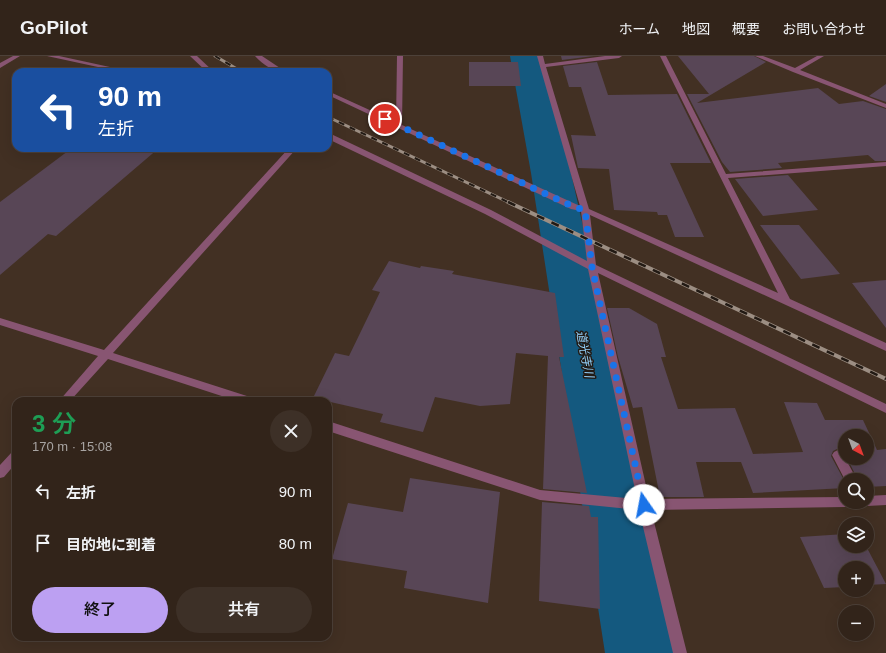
<!DOCTYPE html>
<html lang="ja">
<meta charset="utf-8">
<style>
body{margin:0;font-family:Arial,"Noto Sans JP",sans-serif;background:#3d3027;color:#f1f3f6;height:100vh;display:flex;flex-direction:column;font-size:15px;white-space:nowrap}
*{box-sizing:border-box;margin:0}
p{font-size:13px;color:#a8a4a2}
.icon{flex:none;width:22px;height:22px;fill:none;stroke:currentColor;stroke-width:2;stroke-linecap:round;stroke-linejoin:round}
.map{position:relative;flex:1;overflow:hidden}
.drawer{position:absolute;left:12px;top:341px;width:320px;height:244px;display:flex;flex-direction:column;background:#32241a;border-radius:12px;box-shadow:0 4px 16px #0002,0 0 0 1px #4d4139}
.drawer>*{flex:none}
.banner{position:absolute;left:12px;top:12px;width:320px;height:84px;border-radius:12px;box-shadow:0 4px 16px #0002,0 0 0 1px #4d4139;background:#1a4fa0;color:#fff;overflow:hidden}
.needle{width:26px;rotate:139deg}
.controls{position:absolute;left:838px;top:373px;display:grid;gap:8px}
.controls a{display:grid;place-items:center;width:36px;height:36px;border-radius:50%;background:#32241a;box-shadow:0 4px 16px #0002,0 0 0 1px #4d4139;font-size:20px}
.pin{position:absolute;display:grid;place-items:center;width:34px;height:34px;color:#fff;margin:-17px;border:2px solid #fff;border-radius:50%;box-shadow:0 1px 4px #0007}
.me{position:absolute;width:44px;margin:-22px;rotate:348deg;stroke-linejoin:round;filter:drop-shadow(0 0 3px #0008)}
.turn{display:flex;align-items:center;gap:14px;height:84px;padding:0 20px;font-size:18px}
.turn .icon{width:52px;height:52px;stroke-width:2.5}
.turn b{display:block;font-size:28px;line-height:34px}
.round{display:grid;place-items:center;flex:none;width:42px;height:42px;border-radius:21px;background:#3d3027}
.headline{display:flex;align-items:center;justify-content:space-between;height:68px;padding:0 20px}
h1{font-size:24px;font-weight:600;line-height:30px;color:#1e9e55}
.action{display:flex;gap:8px;margin-top:auto;padding:8px 20px}
.action a{flex:1;height:46px;border-radius:24px;background:#bca0f2;color:#111;font-size:16px;font-weight:600;line-height:46px;text-align:center}
.action a+a{background:#3d3027;color:#f1f3f6}
ul{padding:0;list-style:none}
li{display:flex;align-items:center;gap:12px;height:52px;padding:0 20px}
li div{flex:1}
li b{display:block;font-size:15px}
li em{font-style:normal}
header{display:flex;align-items:center;gap:24px;box-sizing:border-box;height:56px;padding:0 20px;background:#32241a;border-bottom:1px solid #4d4139}
header strong{font-size:19px}
nav{display:flex;gap:22px;margin-inline-start:auto;font-size:14px}
.map>svg:first-child{display:block}
.lines{fill:none;stroke-linecap:round;stroke-linejoin:round}
.river{fill:#14597f;fill-rule:evenodd}
.building{fill:#584656}
.street{fill:#885572;fill-rule:evenodd}
.rail-far1-casing{stroke:#9c8e83;stroke-width:3}
.rail-casing{stroke:#9c8e83;stroke-width:4}
.rail-far1{stroke:#221a14;stroke-width:2;stroke-dasharray:6;stroke-linecap:butt}
.rail{stroke:#221a14;stroke-width:2.5;stroke-dasharray:8;stroke-linecap:butt}
.route{stroke:#1a73e8;stroke-width:7;stroke-dasharray:0 12.6}
.labels{text-anchor:middle;stroke-width:3;stroke-linejoin:round;paint-order:stroke}
.water-label{font-size:12px;font-style:italic;fill:#93d0f9;stroke:#221a14}
</style>
<header>
<strong>GoPilot</strong>
<nav><a>ホーム</a><a>地図</a><a>概要</a><a>お問い合わせ</a></nav>
</header>
<div class="map">
<svg width="886" height="597" viewBox="0 0 886 597">
<rect width="100%" height="100%" fill="#423023"/>
<g class="lines">
<path class="river" d="M 510,0 L 542,0 L 571,117 L 679,597 L 605,597 L 531,117 Z"/>
</g>
<path class="building" d="M 561,0 L 594,0 L 562,4 Z
M 678,0 L 754,0 L 766,6 L 697,47 L 818,32 L 839,48 L 863,45 L 886,53 L 886,105 L 875,105 L 868,99 L 778,107 L 782,112 L 730,116 L 722,106 L 687,38 L 709,38 Z
M 469,6 L 518,6 L 521,30 L 469,30 Z
M 597,6 L 608,39 L 677,38 L 711,107 L 670,107 L 704,181 L 675,181 L 667,159 L 658,159 L 657,156 L 614,154 L 609,113 L 578,112 L 571,79 L 596,80 L 581,31 L 569,31 L 563,10 Z
M 886,28 L 886,46 L 869,40 Z
M 72,92 L 159,92 L 56,180 L 48,178 L 0,219 L 0,146 Z
M 788,119 L 818,154 L 763,160 L 735,123 Z
M 760,169 L 799,169 L 840,218 L 801,223 Z
M 389,205 L 420,212 L 421,210 L 454,215 L 452,218 L 555,237 L 564,301 L 559,301 L 587,437 L 543,433 L 548,300 L 516,297 L 510,348 L 480,350 L 435,341 L 423,376 L 380,366 L 383,358 L 313,342 L 335,297 L 349,300 L 380,236 L 372,234 Z
M 886,224 L 886,272 L 852,227 Z
M 607,252 L 629,252 L 657,268 L 666,301 L 661,301 L 678,353 L 735,352 L 753,398 L 803,396 L 784,346 L 817,347 L 825,364 L 863,364 L 877,394 L 886,393 L 886,430 L 867,431 L 867,424 L 858,424 L 847,402 L 867,402 L 867,380 L 845,380 L 845,398 L 843,395 L 837,393 L 833,395 L 831,400 L 845,426 L 845,432 L 753,437 L 741,406 L 696,406 L 704,441 L 660,441 L 642,351 L 633,352 L 618,301 Z
M 410,422 L 500,436 L 488,547 L 404,532 L 407,515 L 332,503 L 348,447 L 403,456 Z
M 542,446 L 589,450 L 591,461 L 598,461 L 600,553 L 539,545 Z
M 845,478 L 845,490 L 866,490 L 886,528 L 867,529 L 867,512 L 845,512 L 845,531 L 824,532 L 800,481 Z"/>
<g class="lines">
<path class="street" d="M 13,0 L 20,0 L 0,12 L 0,7 Z
M 47,0 L 59,0 L 133,16 L 121,16 Z
M 190,0 L 197,0 L 214,16 L 207,16 Z
M 255,0 L 262,0 L 286,16 C 274,16 263,9 255,0 Z
M 397,0 L 403,0 L 402,69 L 580,150 L 537,0 L 543,0 L 545,8 L 605,0 L 622,0 L 619,2 L 546,11 L 589,153 L 778,237 L 660,0 L 666,0 L 726,118 L 886,106 L 886,110 L 728,122 L 790,243 L 886,287 L 886,295 L 590,159 L 596,209 L 886,348 L 886,357 L 598,217 L 649,443 L 845,441 L 845,446 L 851,446 L 849,450 L 845,451 L 651,454 L 687,597 L 673,597 L 639,454 L 540,444 L 328,375 L 328,365 L 540,434 L 637,443 L 588,213 L 485,158 L 328,83 L 328,78 L 331,78 L 491,154 L 587,205 L 581,155 L 571,153 L 328,39 L 328,35 L 330,36 L 396,66 Z
M 755,0 L 763,0 L 795,12 L 817,0 L 824,0 L 800,14 L 886,48 L 886,52 L 793,16 Z
M 289,92 L 297,92 L 113,297 L 250,341 L 254,342 L 255,345 L 237,345 L 108,303 L 70,345 L 59,345 L 98,300 L 0,269 L 0,262 L 104,294 Z
M 16,394 L 16,407 L 4,421 L 0,422 L 0,409 L 12,396 Z
M 838,394 L 842,396 L 857,424 L 845,424 L 832,399 L 834,396 Z
M 886,439 L 886,449 L 867,450 L 863,449 L 861,446 L 867,446 L 867,440 Z"/>
<g class="rail-far1-casing">
<path id="rail-far1" d="M 215,0 L 242,16
M 328,61 L 510,147"/>
</g>
<g class="rail-casing">
<path id="rail" d="M 508,146 L 886,323"/>
</g>
<use href="#rail-far1" class="rail-far1"/>
<use href="#rail" class="rail"/>
</g>
<g class="lines">
<path class="route" d="M 385,63 L 574,151 L 585,154 L 592,211 L 644,449"/>
</g>
<g class="labels">
<g class="water-label">
<text transform="translate(585 298) rotate(79)" y="4">道光寺川</text>
</g>
</g>
</svg>
<div class="controls">
<a><svg class="needle" viewBox="-14 -14 28 28"><path d="M0-13l5 13h-10z" fill="#e53935"/><path d="M0 13l5-13h-10z" fill="#a8a4a2"/></svg></a>
<a><svg class="icon" aria-label="search" viewBox="0 0 24 24"><circle cx="10" cy="10" r="6"/><path d="M15 15l6 6"/></svg></a>
<a><svg class="icon" aria-label="layers" viewBox="0 0 24 24"><path d="M12 4l9 5-9 5-9-5zM3 14l9 5 9-5"/></svg></a>
<a>+</a>
<a>−</a>
</div>
<div class="pin" style="left:385px;top:63px;background:#d93025"><svg class="icon" aria-label="arrive" viewBox="0 0 24 24"><path d="M6 21V4h12l-3 4 3 4H6"/></svg></div>
<svg class="me" style="left:644px;top:449px" viewBox="-20 -20 40 40"><circle r="19" fill="#fff"/><path d="M0-13L10 11 0 6-10 11z" fill="#1a73e8"/></svg>
<div class="banner">
<div class="turn"><svg class="icon" aria-label="left" viewBox="0 0 24 24"><path d="M17 20v-9H6M10 6l-5 5 5 5"/></svg><div><b>90 m</b>左折</div></div>
</div>
<section class="drawer">
<div class="headline"><div><h1>3 分</h1><p>170 m · 15:08</p></div><a class="round"><svg class="icon" aria-label="close" viewBox="0 0 24 24"><path d="M6 6l12 12M18 6L6 18"/></svg></a></div>
<ul>
<li><svg class="icon" aria-label="left" viewBox="0 0 24 24"><path d="M17 20v-9H6M10 6l-5 5 5 5"/></svg><div><b>左折</b></div><em>90 m</em></li>
<li><svg class="icon" aria-label="arrive" viewBox="0 0 24 24"><path d="M6 21V4h12l-3 4 3 4H6"/></svg><div><b>目的地に到着</b></div><em>80 m</em></li>
</ul>
<div class="action"><a>終了</a><a>共有</a></div>
</section>
</div>
